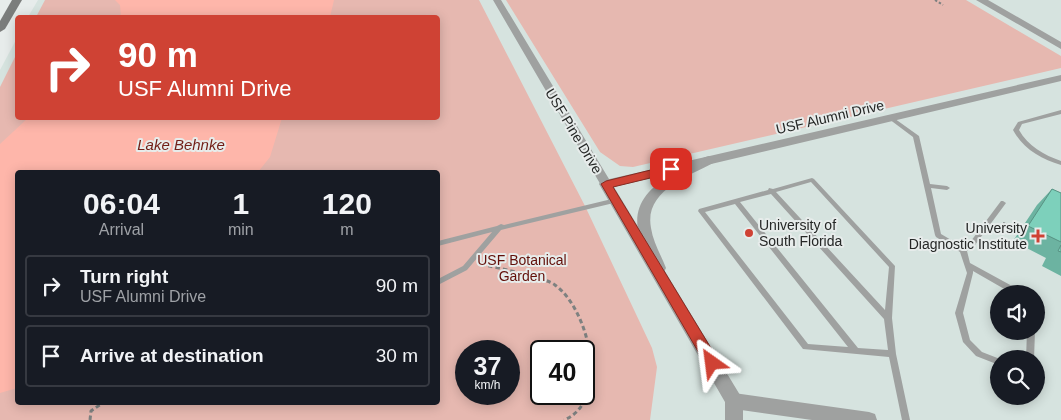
<!DOCTYPE html>
<style>
body{margin:0;font-family:Helvetica,sans-serif;background:#242831;color:#f1f3f6;height:100vh;display:flex;flex-direction:column;font-size:19px;white-space:nowrap}
*{box-sizing:border-box;margin:0}
p{font-size:16px;color:#9ea1a6}
.icon{flex:none;width:28px;height:28px;fill:none;stroke:currentColor;stroke-width:2;stroke-linecap:round;stroke-linejoin:round}
.map{position:relative;flex:1;overflow:hidden}
.side{position:absolute;left:15px;top:170px;width:425px;height:235px;display:flex;flex-direction:column;background:#171b24;border-radius:5px;box-shadow:0 2px 12px #0003}
.side>*{flex:none}
.guide{position:absolute;left:15px;top:15px;width:425px;height:105px;border-radius:5px;box-shadow:0 2px 12px #0003;background:#cf4234;color:#fff;overflow:hidden}
.buttons{position:absolute;left:990px;top:285px;display:grid;gap:10px}
.buttons a{display:grid;place-items:center;width:55px;height:55px;border-radius:50%;background:#171b24;box-shadow:0 2px 12px #0003;font-size:25px}
.speed{position:absolute;left:455px;top:340px;display:flex;gap:10px;font-size:25px;font-weight:700;text-align:center}
.speed>*{display:grid;place-content:center;width:65px;height:65px;border-radius:50%;background:#171b24;box-shadow:0 2px 12px #0003;line-height:1}
.speed small{font-size:12px;font-weight:400}
.speed .limit{border:2px solid #111;border-radius:8px;background:#fff;color:#111}
.pin{position:absolute;display:grid;place-items:center;width:42px;height:42px;color:#fff;margin:-21px;border-radius:10px;box-shadow:0 2px 8px #0006}
.me{position:absolute;width:55px;margin:-28px;rotate:329deg;stroke-linejoin:round;filter:drop-shadow(0 0 4px #0008)}
.turn{display:flex;align-items:center;gap:18px;height:105px;padding:0 20px;font-size:22px}
.turn .icon{width:65px;height:65px;stroke-width:2.5}
.turn b{display:block;font-size:35px;line-height:42px}
.eta{display:flex;justify-content:space-evenly;align-items:center;height:85px;text-align:center}
.eta b{font-size:30px;font-weight:600;line-height:35px}
ul{padding:0;list-style:none}
li{display:flex;align-items:center;gap:15px;height:62px;margin:0 10px 8px;padding:0 10px;border:2px solid #363941;border-radius:5px}
li div{flex:1}
li b{display:block;font-size:19px}
li em{font-style:normal}
.map>svg:first-child{display:block}
.built{fill:#d6e3df;fill-rule:evenodd}
.green{fill:#e6b8b0;fill-rule:evenodd}
.water{fill:#feb6aa}
.lines{fill:none;stroke-linecap:round;stroke-linejoin:round}
.path-far2{stroke:#7e8180;stroke-width:2;stroke-dasharray:2.5 2;stroke-linecap:butt}
.path-far1{stroke:#7e8180;stroke-width:2.5;stroke-dasharray:4 2.5;stroke-linecap:butt}
.path{stroke:#7e8180;stroke-width:3;stroke-dasharray:4.5 3;stroke-linecap:butt}
.service{fill:#9fa1a0;fill-rule:evenodd}
.minor{fill:#9fa1a0;fill-rule:evenodd}
.tertiary{fill:#9fa1a0;fill-rule:evenodd}
.secondary{fill:#7b7d7c;fill-rule:evenodd}
.wall{fill:#6cb3a1}
.building{fill:#7dd0bb;stroke:#589283}
.route{fill:#cf4234;stroke:#872b22}
.poi-dot{fill:#cf4234;stroke:#e7eceb;stroke-width:2}
.labels{text-anchor:middle;stroke-width:4;stroke-linejoin:round;paint-order:stroke}
.street-label{font-size:14px;fill:#252726;stroke:#e7eceb}
.poi-label{font-size:14px;fill:#252726;stroke:#e7eceb;text-anchor:start}
.park-label{font-size:14px;fill:#63100a;stroke:#e7eceb}
.water-label{font-size:15px;font-style:italic;fill:#721f17;stroke:#e7eceb}
</style>
<div class="map">
<svg width="1061" height="420" viewBox="0 0 1061 420">
<rect width="100%" height="100%" fill="#e7eceb"/>
<path class="built" d="M 38,0 L 1061,0 L 1061,420 L 0,420 L 0,70 L 17,38 L 18,118 L 438,118 L 438,18 L 28,17 ZM 18,172 L 438,172 L 438,402 L 18,402 ZM 999,294 L 1036,294 L 1036,331 L 999,331 ZM 466,351 L 509,351 L 509,394 L 466,394 ZM 541,351 L 584,351 L 584,394 L 541,394 ZM 999,359 L 1036,359 L 1036,396 L 999,396 Z"/>
<path class="green" d="M 45,0 L 479,0 L 585,206 L 652,348 L 657,367 L 650,420 L 0,420 L 0,87 L 17,53 L 18,118 L 438,118 L 438,18 L 36,17 ZM 18,172 L 438,172 L 438,402 L 18,402 ZM 466,351 L 509,351 L 509,394 L 466,394 ZM 541,351 L 584,351 L 584,394 L 541,394 Z
M 506,0 L 966,0 L 1061,56 L 1061,68 L 633,167 L 620,166 L 600,152 Z"/>
<path class="water" d="M 115,0 L 334,0 L 330,17 L 121,18 L 120,5 Z
M 28,118 L 282,118 L 270,157 L 258,172 L 18,172 L 17,388 L 0,393 L 0,144 Z"/>
<g class="lines">
<path class="path-far2" d="M 935,0 L 943,5"/>
<path class="path-far1" d="M 816,118 L 844,112
M 1003,223 L 1019,232"/>
<path class="path" d="M 481,264 C 496,268 545,277 555,285 C 589,309 611,401 564,420
M 90,420 L 91,411 L 104,402"/>
<path class="service" d="M 1061,110 L 1061,114 L 1022,124 L 1019,130 C 1028,146 1044,155 1061,161 L 1061,165 C 1041,159 1023,149 1013,130 L 1018,122 Z
M 891,116 L 919,136 L 930,184 L 947,186 L 950,188 L 947,190 L 931,188 L 941,234 L 963,247 L 971,241 L 1001,201 L 1003,201 L 1006,203 L 975,245 L 967,251 L 970,263 L 1023,292 L 1023,294 L 1013,294 L 973,271 L 973,273 L 963,313 L 970,340 L 982,352 L 1000,359 L 999,359 L 999,365 L 976,356 L 963,342 L 955,313 L 967,273 L 960,252 L 936,237 L 935,235 L 913,137 L 889,119 L 888,118 Z
M 812,178 L 814,179 L 895,266 L 892,318 L 896,354 L 910,420 L 902,420 L 889,357 L 803,349 L 698,211 L 699,209 L 768,190 L 769,188 L 773,189 ZM 811,182 L 889,267 L 885,310 L 776,192 ZM 771,194 L 884,319 L 888,350 L 858,348 L 740,202 ZM 735,204 L 848,347 L 808,344 L 705,212 Z
M 616,198 L 618,198 L 619,200 L 618,202 L 501,230 L 467,270 L 438,285 L 438,279 L 463,266 L 492,232 L 438,246 L 438,241 L 497,226 L 501,224 L 504,225 Z
M 1036,300 L 1039,301 C 1040,304 1040,306 1039,309 L 1036,310 Z
M 1027,331 L 1035,331 L 1034,359 L 1026,359 Z"/>
<path class="minor" d="M 493,0 L 501,0 L 612,184 L 610,187 L 602,187 Z
M 709,156 L 715,160 L 713,163 C 687,177 644,191 651,228 C 653,242 661,255 666,268 L 664,272 L 659,273 L 654,272 C 630,226 627,198 677,172 C 687,166 698,159 709,156 Z
M 734,393 L 869,412 L 875,414 L 877,420 L 812,420 L 734,409 L 728,407 L 726,401 L 728,395 Z"/>
<path class="tertiary" d="M 976,0 L 988,0 L 1061,42 L 1061,49 Z
M 1061,75 L 1061,81 L 614,187 L 740,395 L 743,401 L 743,420 L 725,420 L 725,402 L 599,184 L 601,181 Z"/>
<path class="secondary" d="M 12,0 L 22,0 L 5,29 L 0,32 L 0,21 Z"/>
</g>
<path class="wall" d="M 1052,189 L 1061,193 L 1061,276 L 1042,266 L 1046,258 L 1013,241 L 1037,205 Z"/>
<path class="building" d="M 1052,189 L 1061,193 L 1061,242 L 1028,226 Z
M 1061,245 L 1061,252 L 1058,251 Z"/>
<path class="route" d="M 671,165 L 677,169 L 675,172 L 613,187 L 717,358 L 719,363 L 717,367 L 712,369 L 707,367 L 601,184 L 606,181 Z"/>
<g class="poi-dot">
<circle cx="749" cy="233" r="5"/>
<path d="M1035.5 228.5h5v5h5v5h-5v5h-5v-5h-5v-5h5z"/>
</g>
<g class="labels">
<g class="street-label">
<text transform="translate(830 117) rotate(-13)" y="5">USF Alumni Drive</text>
<text transform="translate(574 131) rotate(59)" y="5">USF Pine Drive</text>
</g>
<g class="poi-label">
<text x="759" y="230">University of<tspan x="759" dy="16">South Florida</tspan></text>
<text x="1027" y="233" text-anchor="end">University<tspan x="1027" dy="16">Diagnostic Institute</tspan></text>
</g>
<g class="park-label">
<text x="522" y="265">USF Botanical<tspan x="522" dy="16">Garden</tspan></text>
</g>
<g class="water-label">
<text x="181" y="150">Lake Behnke</text>
</g>
</g>
</svg>
<div class="buttons">
<a><svg class="icon" aria-label="sound" viewBox="0 0 24 24"><path d="M4 9h4l5-4v14l-5-4H4zM17 9q2 3 0 6"/></svg></a>
<a><svg class="icon" aria-label="search" viewBox="0 0 24 24"><circle cx="10" cy="10" r="6"/><path d="M15 15l6 6"/></svg></a>
</div>
<div class="speed"><div>37<small>km/h</small></div><div class="limit">40</div></div>
<div class="pin" style="left:671px;top:169px;background:#d93025"><svg class="icon" aria-label="arrive" viewBox="0 0 24 24"><path d="M6 21V4h12l-3 4 3 4H6"/></svg></div>
<svg class="me" style="left:712px;top:363px" viewBox="-20 -20 40 40"><path d="M0-17L14 15 0 8-14 15z" fill="#cf4234" stroke="#fff" stroke-width="4"/></svg>
<div class="guide">
<div class="turn"><svg class="icon" aria-label="right" viewBox="0 0 24 24"><path d="M7 20v-9h11M14 6l5 5-5 5"/></svg><div><b>90 m</b>USF Alumni Drive</div></div>
</div>
<section class="side">
<div class="eta">
<div><b>06:04</b><p>Arrival</p></div>
<div><b>1</b><p>min</p></div>
<div><b>120</b><p>m</p></div>
</div>
<ul>
<li><svg class="icon" aria-label="right" viewBox="0 0 24 24"><path d="M7 20v-9h11M14 6l5 5-5 5"/></svg><div><b>Turn right</b><p>USF Alumni Drive</p></div><em>90 m</em></li>
<li><svg class="icon" aria-label="arrive" viewBox="0 0 24 24"><path d="M6 21V4h12l-3 4 3 4H6"/></svg><div><b>Arrive at destination</b></div><em>30 m</em></li>
</ul>
</section>
</div>
